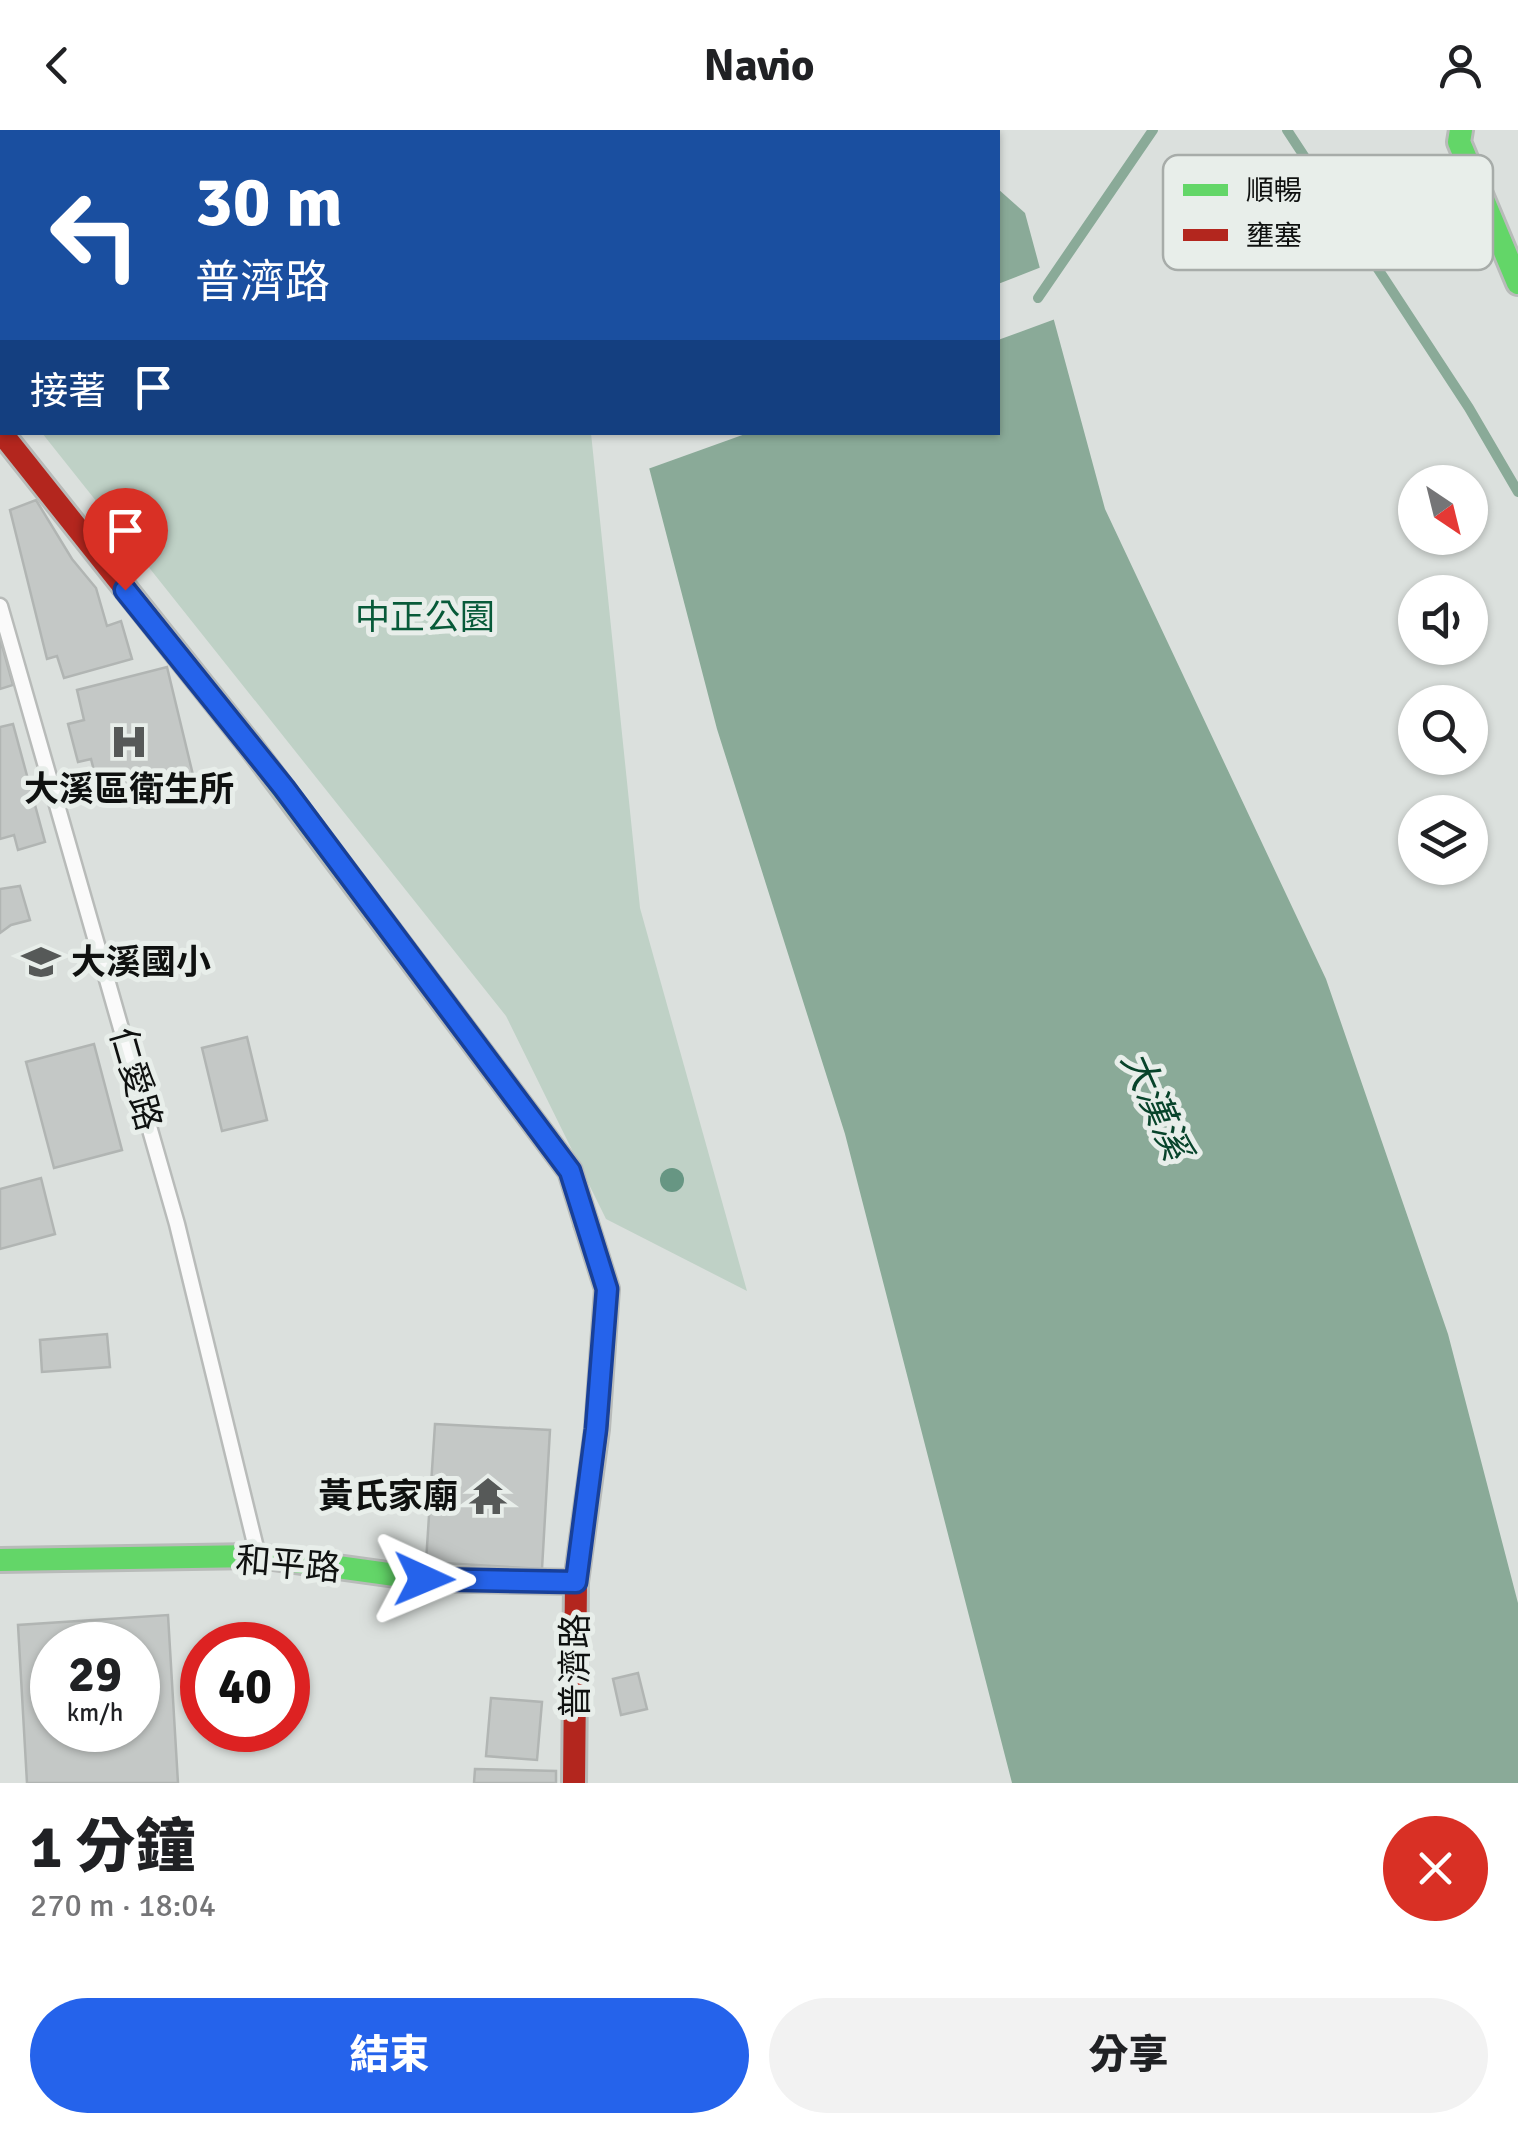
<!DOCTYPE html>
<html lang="zh-TW">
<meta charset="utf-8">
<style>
body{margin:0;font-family:Signika,"Noto Sans TC",sans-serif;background:#f2f2f2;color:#202124;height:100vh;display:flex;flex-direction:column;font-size:38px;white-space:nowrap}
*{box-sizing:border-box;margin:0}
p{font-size:32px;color:#757577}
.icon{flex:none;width:55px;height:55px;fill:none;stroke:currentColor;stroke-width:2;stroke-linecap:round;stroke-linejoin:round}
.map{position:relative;height:1653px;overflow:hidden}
.details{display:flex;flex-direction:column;background:#fff;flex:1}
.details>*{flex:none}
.guide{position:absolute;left:0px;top:0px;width:1000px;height:305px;box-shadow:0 2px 8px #0004;background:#1a4fa0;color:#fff;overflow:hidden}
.needle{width:65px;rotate:145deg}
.fabs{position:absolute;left:1398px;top:335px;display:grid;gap:20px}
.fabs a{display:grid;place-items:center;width:90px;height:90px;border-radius:50%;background:#fff;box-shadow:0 2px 8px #0004;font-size:50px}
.speed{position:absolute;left:30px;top:1492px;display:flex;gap:20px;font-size:50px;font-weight:700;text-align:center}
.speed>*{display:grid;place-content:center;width:130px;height:130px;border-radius:50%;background:#fff;box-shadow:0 2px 8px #0004;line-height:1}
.speed small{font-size:25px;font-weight:400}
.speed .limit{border:15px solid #d22;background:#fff;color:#111}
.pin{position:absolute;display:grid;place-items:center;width:85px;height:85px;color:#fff;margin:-102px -42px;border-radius:50% 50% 50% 0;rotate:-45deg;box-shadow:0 0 10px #0007}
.pin .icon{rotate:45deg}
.me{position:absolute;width:110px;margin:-55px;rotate:91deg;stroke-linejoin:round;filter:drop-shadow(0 0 8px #0008)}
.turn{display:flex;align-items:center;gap:35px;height:210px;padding:0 30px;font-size:45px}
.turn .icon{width:130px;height:130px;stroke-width:2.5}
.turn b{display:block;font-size:70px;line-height:85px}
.then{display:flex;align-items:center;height:95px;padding:0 30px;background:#0003;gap:20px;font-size:38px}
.round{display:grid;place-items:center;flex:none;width:105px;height:105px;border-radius:52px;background:#f2f2f2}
.overview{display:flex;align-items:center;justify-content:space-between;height:170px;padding:0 30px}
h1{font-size:60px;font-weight:800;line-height:75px}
.primary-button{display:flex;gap:20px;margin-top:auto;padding:20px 30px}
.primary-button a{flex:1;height:115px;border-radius:60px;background:#2563eb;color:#fff;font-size:40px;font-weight:800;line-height:115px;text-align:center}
.primary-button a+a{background:#f2f2f2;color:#202124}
header{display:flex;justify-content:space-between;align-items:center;height:130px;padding:0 30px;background:#fff;font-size:45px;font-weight:800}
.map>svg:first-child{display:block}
.green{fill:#bfd1c6}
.water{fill:#8aaa98}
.pier{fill:#dbe0dd}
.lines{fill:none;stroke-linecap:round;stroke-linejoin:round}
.stream{stroke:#8aaa98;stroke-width:10}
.building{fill:#c4c8c6;stroke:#b1b5b3;stroke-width:2.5;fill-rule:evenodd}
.lane-casing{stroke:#b8bbb9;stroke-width:19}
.fast-casing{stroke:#b8bbb9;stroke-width:28}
.jam-casing{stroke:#b8bbb9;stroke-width:28}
.lane{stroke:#fafafa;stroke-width:14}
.fast{stroke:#63d668;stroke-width:22}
.jam{stroke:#b3261e;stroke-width:22}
.tree{fill:#679683}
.route-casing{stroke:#184099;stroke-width:25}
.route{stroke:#2563eb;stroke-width:18}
.labels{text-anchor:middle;stroke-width:10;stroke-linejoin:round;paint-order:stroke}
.park-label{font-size:35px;fill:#085a39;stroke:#e8eeea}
.poi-label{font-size:35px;font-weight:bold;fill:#0f1110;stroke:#e8eeea}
.street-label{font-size:35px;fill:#0f1110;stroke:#e8eeea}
.water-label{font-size:38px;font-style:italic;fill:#08442b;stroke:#e8eeea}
.key{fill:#e8eeea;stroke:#a7aca9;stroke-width:2.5}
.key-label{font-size:28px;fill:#0f1110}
</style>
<header><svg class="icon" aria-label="back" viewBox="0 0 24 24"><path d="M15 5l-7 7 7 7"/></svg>Navio<svg class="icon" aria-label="person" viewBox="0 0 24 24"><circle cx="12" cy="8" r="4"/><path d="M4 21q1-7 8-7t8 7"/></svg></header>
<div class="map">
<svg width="1518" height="1653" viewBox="0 0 1518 1653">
<rect width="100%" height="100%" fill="#dbe0dd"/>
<path class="green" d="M 0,0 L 416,0 L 418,2 L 2,2 L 2,250 Z
M 42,303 L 591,303 L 640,778 L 747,1161 L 606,1089 L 506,886 Z"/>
<path class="water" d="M 468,0 L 931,0 L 934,2 L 469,2 Z
M 998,59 L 1025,83 L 1105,379 L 1326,849 L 1448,1204 L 1518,1473 L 1518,1653 L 1012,1653 L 845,1004 L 717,599 L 640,303 L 998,302 Z"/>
<path class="pier" d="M 1044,136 L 1058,188 L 998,210 L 998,154 Z
M 635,302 L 748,302 L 748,303 L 645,340 Z"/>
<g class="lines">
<path class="stream" d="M 1287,0 L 1469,278 L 1518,362
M 1038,168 L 1153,0"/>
</g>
<path class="building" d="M 36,370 L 72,429 L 96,458 L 107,496 L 121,491 L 132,529 L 64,548 L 57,526 L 47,529 L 10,380 Z
M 0,508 L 13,555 L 0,559 Z
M 167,537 L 193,645 L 101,668 L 91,629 L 78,632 L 68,594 L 84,590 L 77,560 Z
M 13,594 L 45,712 L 18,720 L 14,705 L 0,709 L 0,597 Z
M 20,756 L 30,790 L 11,795 L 0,803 L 0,759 Z
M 247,907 L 267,990 L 222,1001 L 202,918 Z
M 94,914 L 122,1020 L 54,1038 L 26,932 Z
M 41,1048 L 55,1104 L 0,1119 L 0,1059 Z
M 107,1204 L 110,1237 L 42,1242 L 40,1210 Z
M 435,1294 L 550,1300 L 542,1439 L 426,1432 Z
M 168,1485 L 178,1653 L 27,1653 L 18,1495 ZM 52,1515 L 138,1515 L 138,1600 L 52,1600 Z
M 638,1543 L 647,1579 L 621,1585 L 613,1549 Z
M 491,1568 L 542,1572 L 537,1630 L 486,1626 Z
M 475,1639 L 556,1641 L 556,1653 L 474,1653 Z"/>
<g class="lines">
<g class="lane-casing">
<path id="lane" d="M 0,476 L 177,1094 L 258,1426"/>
</g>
<g class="fast-casing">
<path id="fast" d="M 1461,0 L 1459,12 L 1518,153
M 249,614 L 570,1041 L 586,1093
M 0,1430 L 258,1426 L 424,1449 L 576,1452"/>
</g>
<g class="jam-casing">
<path id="jam" d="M 0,301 L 249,614
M 574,1653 L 576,1452 L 597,1299 L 607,1159 L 586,1093"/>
</g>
<use href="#lane" class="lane"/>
<use href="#fast" class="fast"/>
<use href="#jam" class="jam"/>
</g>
<circle class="tree" cx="672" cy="1050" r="12"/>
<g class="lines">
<g class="route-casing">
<path id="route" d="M 125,460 L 284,658 L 570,1041 L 607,1159 L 596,1299 L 576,1452 L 424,1449"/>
</g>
<use href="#route" class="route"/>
</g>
<defs>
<g id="hospital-bare" transform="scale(3)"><path d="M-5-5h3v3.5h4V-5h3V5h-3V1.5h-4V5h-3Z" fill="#565958" stroke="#e8eeea" stroke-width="2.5" paint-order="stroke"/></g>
<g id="school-bare" transform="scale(3)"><path d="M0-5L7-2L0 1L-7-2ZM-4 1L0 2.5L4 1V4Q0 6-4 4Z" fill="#565958" stroke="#e8eeea" stroke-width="2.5" paint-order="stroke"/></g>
<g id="temple-bare" transform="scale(3)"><path d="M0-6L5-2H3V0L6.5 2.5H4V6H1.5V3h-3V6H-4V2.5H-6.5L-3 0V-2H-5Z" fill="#565958" stroke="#e8eeea" stroke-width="2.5" paint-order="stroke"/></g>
</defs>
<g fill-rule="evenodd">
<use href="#hospital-bare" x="129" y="612"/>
<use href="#school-bare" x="41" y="832"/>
<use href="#temple-bare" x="488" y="1366"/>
</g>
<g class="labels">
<g class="park-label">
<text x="425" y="499">中正公園</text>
</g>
<g class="poi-label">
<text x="129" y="671">大溪區衛生所</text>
<text x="71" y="844" text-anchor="start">大溪國小</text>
<text x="458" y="1378" text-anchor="end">黃氏家廟</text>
</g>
<g class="street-label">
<text transform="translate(136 949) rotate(74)" y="12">仁愛路</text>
<text transform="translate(288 1434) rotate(5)" y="12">和平路</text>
<text transform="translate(575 1536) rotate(-90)" y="12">普濟路</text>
</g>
<g class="water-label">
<text transform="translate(1156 975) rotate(66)" y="13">大漢溪</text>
</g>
</g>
<rect x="1163" y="25" width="330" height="115" rx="15" class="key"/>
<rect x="1183" y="54" width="45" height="12" fill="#63d668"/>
<rect x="1183" y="99" width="45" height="12" fill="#b3261e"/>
<g class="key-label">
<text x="1246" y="70">順暢</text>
<text x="1246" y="115">壅塞</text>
</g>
</svg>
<div class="fabs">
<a><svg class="needle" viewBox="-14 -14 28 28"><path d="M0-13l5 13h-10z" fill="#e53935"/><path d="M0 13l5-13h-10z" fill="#757577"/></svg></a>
<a><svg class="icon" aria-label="sound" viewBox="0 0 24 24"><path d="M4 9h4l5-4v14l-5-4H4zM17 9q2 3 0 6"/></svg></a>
<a><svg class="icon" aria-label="search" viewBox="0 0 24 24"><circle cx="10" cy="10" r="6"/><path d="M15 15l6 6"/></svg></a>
<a><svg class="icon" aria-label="layers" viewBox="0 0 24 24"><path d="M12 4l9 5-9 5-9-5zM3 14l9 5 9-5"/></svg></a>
</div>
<div class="speed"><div>29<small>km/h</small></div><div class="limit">40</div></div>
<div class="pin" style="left:125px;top:460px;background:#d93025"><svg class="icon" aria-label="arrive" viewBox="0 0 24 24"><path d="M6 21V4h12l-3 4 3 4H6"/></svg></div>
<svg class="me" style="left:424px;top:1449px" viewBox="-20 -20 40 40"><path d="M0-17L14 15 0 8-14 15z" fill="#2563eb" stroke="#fff" stroke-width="4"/></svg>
<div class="guide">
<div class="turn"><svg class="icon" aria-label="left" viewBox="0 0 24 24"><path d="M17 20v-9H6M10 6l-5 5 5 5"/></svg><div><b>30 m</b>普濟路</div></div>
<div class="then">接著<svg class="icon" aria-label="arrive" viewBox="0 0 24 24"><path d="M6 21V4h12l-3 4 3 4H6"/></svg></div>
</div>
</div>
<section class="details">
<div class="overview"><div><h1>1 分鐘</h1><p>270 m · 18:04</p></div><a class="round" style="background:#d93025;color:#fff"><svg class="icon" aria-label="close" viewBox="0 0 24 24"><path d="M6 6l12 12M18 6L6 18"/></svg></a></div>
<div class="primary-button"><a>結束</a><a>分享</a></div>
</section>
